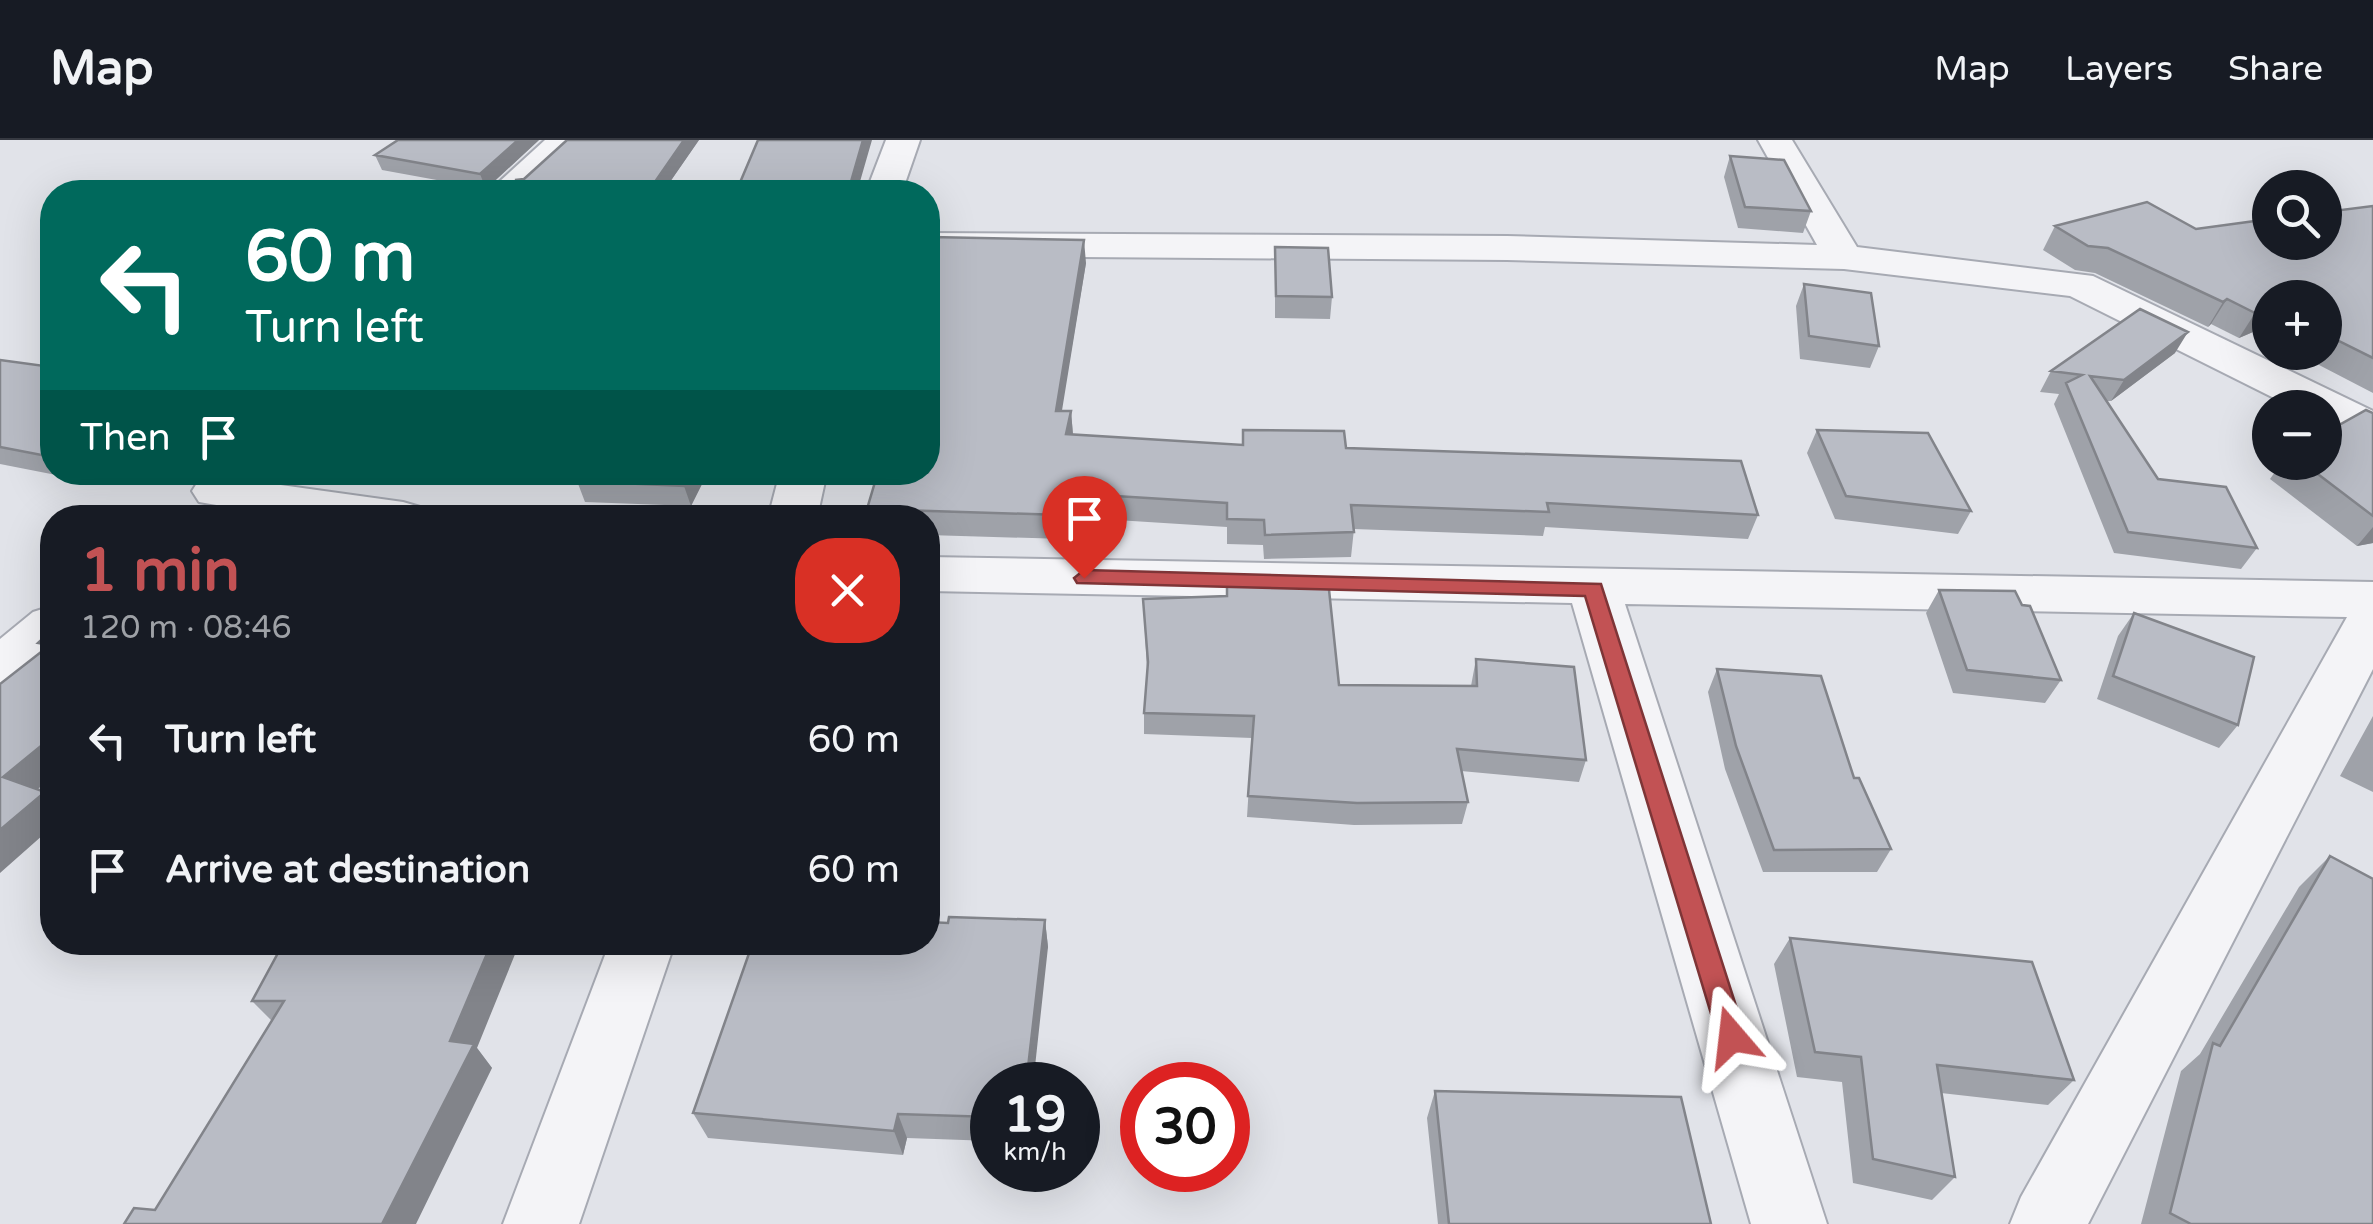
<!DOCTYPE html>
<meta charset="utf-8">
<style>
body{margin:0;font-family:"Varela Round",sans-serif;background:#242831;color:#f1f3f6;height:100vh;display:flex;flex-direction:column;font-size:38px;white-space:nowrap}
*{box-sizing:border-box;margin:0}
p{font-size:32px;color:#9ea1a6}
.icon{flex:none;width:55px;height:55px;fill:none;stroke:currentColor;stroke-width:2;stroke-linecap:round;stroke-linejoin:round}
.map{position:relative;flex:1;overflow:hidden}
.panel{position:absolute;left:40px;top:365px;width:900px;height:450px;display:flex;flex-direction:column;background:#171b24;border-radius:40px;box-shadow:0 10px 40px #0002}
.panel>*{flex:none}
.banner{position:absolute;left:40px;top:40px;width:900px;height:305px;border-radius:40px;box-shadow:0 10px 40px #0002;background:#00695c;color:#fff;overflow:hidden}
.controls{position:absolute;left:2252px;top:30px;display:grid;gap:20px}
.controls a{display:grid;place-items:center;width:90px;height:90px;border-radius:50%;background:#171b24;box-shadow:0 10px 40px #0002;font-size:50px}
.speed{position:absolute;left:970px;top:922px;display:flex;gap:20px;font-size:50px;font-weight:700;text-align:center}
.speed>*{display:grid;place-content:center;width:130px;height:130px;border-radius:50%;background:#171b24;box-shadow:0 10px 40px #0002;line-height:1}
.speed small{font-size:25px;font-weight:400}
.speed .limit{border:15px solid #d22;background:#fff;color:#111}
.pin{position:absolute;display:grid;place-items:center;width:85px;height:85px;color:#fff;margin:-102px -42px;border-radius:50% 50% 50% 0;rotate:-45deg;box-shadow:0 0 10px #0007}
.pin .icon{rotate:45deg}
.me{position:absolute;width:110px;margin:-55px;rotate:343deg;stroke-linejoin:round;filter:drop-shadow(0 0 8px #0008)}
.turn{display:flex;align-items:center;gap:35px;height:210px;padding:0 40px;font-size:45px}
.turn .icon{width:130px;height:130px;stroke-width:2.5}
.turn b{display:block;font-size:70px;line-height:85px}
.then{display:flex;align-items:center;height:95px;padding:0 40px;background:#0003;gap:20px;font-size:38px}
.round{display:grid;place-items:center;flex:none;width:105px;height:105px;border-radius:40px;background:#242831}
.head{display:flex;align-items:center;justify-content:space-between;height:170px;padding:0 40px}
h1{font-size:60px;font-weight:800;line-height:75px;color:#c25254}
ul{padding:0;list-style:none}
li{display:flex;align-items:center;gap:30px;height:130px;padding:0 40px}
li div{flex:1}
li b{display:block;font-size:38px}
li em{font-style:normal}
header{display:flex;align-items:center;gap:60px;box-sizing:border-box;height:140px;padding:0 50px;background:#171b24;border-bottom:2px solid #363941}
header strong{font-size:48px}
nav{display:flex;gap:55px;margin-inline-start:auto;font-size:35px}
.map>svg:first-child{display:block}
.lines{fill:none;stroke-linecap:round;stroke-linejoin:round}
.street-casing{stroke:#a7aab3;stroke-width:4}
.street{fill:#f4f4f7;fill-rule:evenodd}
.wall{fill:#9fa2a9}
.shaded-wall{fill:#82848a}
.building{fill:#b9bcc5;stroke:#82848a;stroke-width:2.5}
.route{fill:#c25254;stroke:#7e3537;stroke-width:2.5}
</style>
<header>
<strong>Map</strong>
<nav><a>Map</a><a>Layers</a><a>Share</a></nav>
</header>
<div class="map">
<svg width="2373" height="1084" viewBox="0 0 2373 1084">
<rect width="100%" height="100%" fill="#e1e3e9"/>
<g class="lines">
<g class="street-casing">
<path id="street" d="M 545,0 L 583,0 L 527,52 L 488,52 Z
M 886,0 L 920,0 L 902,52 L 866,52 Z
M 1758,0 L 1792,0 L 1857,107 L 2093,136 L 2373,271 L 2373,303 L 2325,283 L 2325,268 L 2294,268 L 2070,156 L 1844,129 L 1507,120 L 928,116 L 928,93 L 1507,96 L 1817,105 Z
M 780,332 L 827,332 L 817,378 L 768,378 Z
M 216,336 L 403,362 L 420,367 L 427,378 L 292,378 L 199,362 L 192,351 L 199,340 Z
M 928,417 L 2373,442 L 2373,529 L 2088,1084 L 2010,1084 L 2021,1057 L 2347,477 L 1625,464 L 1827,1084 L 1751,1084 L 1572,463 L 928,451 Z
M 52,466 L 52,514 L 19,543 L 0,549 L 0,499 L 33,472 Z
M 610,802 L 675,802 L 579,1084 L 503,1084 Z"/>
</g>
<use href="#street" class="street"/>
</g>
<path class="wall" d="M 539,0 L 486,49 L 382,30 L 375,15 Z
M 567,0 L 699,0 L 663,52 L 520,52 L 515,40 L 524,39 Z
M 1730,16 L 1811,71 L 1803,93 L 1738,88 L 1724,37 Z
M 2373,66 L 2373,253 L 2294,212 L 2325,212 L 2325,158 L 2270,158 L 2270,200 L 2253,192 L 2239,198 L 2211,184 L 2208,187 L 2095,133 L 2075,130 L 2043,110 L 2055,86 L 2196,89 Z
M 1275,107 L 1332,157 L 1330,179 L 1275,178 Z
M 928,108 L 1086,123 L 1061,271 L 1071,271 L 1073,295 L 1242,305 L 1243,290 L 1758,375 L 1748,399 L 1545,387 L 1543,396 L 1354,389 L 1351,417 L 1264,419 L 1263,405 L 1227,404 L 1227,387 L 1069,377 L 1065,399 L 928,395 L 928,378 L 869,378 L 867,369 L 928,332 Z
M 1804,144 L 1879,206 L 1870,228 L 1800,219 L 1796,166 Z
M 2175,213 L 2111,261 L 2106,261 L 2158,339 L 2257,408 L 2241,429 L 2114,413 L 2054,264 L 2059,254 L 2040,252 L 2051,231 Z
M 0,220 L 52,227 L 52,332 L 110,332 L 97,343 L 0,324 Z
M 2373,273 L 2373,403 L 2357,406 L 2270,339 L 2282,322 L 2325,322 Z
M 1817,290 L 1971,371 L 1958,394 L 1835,379 L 1807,313 Z
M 405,332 L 437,332 L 432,337 Z
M 582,332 L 708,332 L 691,366 L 585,362 L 577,341 Z
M 1939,450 L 2061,540 L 2045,563 L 1953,553 L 1926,473 Z
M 1143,459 L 1339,545 L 1471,546 L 1476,519 L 1586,620 L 1579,642 L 1461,631 L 1468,662 L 1462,684 L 1354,685 L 1247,677 L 1252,598 L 1144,594 L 1144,573 L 1147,528 Z
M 2134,473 L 2238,585 L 2219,608 L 2097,559 L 2118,496 Z
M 1717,529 L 1854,638 L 1891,709 L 1877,732 L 1763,732 L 1725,629 L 1708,552 Z
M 2373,576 L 2373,652 L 2340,636 Z
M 2330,716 L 2373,1084 L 2141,1084 L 2181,931 L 2200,914 L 2299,747 Z
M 1045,780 L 1048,807 L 992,945 L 992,1001 L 907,998 L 903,1015 L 708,998 L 693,973 L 948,783 Z
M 1790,798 L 2074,940 L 2048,965 L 1941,953 L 1955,1037 L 1932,1060 L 1853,1043 L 1842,942 L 1797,937 L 1774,824 Z
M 284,802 L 477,908 L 492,928 L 155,1070 L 272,881 L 252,861 Z
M 1435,951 L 1711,1084 L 1438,1084 L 1427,978 Z"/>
<path class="shaded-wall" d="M 518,0 L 539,0 L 486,49 L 480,34 Z
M 684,0 L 699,0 L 663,52 L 648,52 Z
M 863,0 L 872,0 L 857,52 L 848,52 Z
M 1084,100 L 1086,123 L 1058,295 L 1056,271 Z
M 2227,159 L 2211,184 L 2208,187 L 2223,162 Z
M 2269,167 L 2253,192 L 2239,198 L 2255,173 Z
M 2188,192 L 2175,213 L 2111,261 L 2124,240 Z
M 1071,271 L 1073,295 L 1066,294 Z
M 89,332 L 110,332 L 97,343 Z
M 691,332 L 708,332 L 691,366 L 684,346 Z
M 1068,353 L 1069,377 L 1065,399 L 1062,375 Z
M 2373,387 L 2373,403 L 2357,406 Z
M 52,597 L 52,637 L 25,660 L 3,637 Z
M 45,652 L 52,660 L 52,687 L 0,733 L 0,690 Z
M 1045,780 L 1048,807 L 1033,945 L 1026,945 Z
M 492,802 L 520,802 L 477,908 L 492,928 L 416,1084 L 382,1084 L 450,901 Z
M 898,974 L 907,998 L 903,1015 L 894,991 Z"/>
<path class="building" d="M 398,0 L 518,0 L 480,34 L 375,15 Z
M 567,0 L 684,0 L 648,52 L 524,52 L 534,44 L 515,40 L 524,39 Z
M 758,0 L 863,0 L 848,52 L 736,52 Z
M 1730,16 L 1784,20 L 1811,71 L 1745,67 Z
M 2147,62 L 2196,89 L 2270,79 L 2270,102 L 2325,102 L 2325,72 L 2373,66 L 2373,218 L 2325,194 L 2325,158 L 2270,158 L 2270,167 L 2255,173 L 2227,159 L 2223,162 L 2108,108 L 2088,106 L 2055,86 Z
M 931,97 L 1084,100 L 1056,271 L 1071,271 L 1066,294 L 1243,305 L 1243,290 L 1344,291 L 1346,308 L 1741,321 L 1758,375 L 1547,363 L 1549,372 L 1351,365 L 1354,392 L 1265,395 L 1264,380 L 1227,379 L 1227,363 L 1068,353 L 1062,375 L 867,369 L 878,332 L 928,332 L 928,173 L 930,165 L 928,165 L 928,108 Z
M 1275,107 L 1328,108 L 1332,157 L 1276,156 Z
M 1804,144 L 1871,153 L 1879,206 L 1809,196 Z
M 2140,169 L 2188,192 L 2124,240 L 2090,236 L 2158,339 L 2226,347 L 2257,408 L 2128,392 L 2066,243 L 2082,235 L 2051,231 Z
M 0,220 L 52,227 L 52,317 L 0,307 Z
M 2366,270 L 2373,273 L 2373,376 L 2302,322 L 2325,322 L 2325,293 Z
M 1817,290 L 1928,293 L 1971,371 L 1846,356 Z
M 582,332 L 691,332 L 684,346 L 577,341 Z
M 1227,438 L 1328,440 L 1339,545 L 1477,546 L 1476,519 L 1574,527 L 1586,620 L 1457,609 L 1468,662 L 1357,663 L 1248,656 L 1254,576 L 1144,573 L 1148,522 L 1143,459 L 1227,456 Z
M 1939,450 L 2015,451 L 2022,465 L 2030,466 L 2061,540 L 1967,530 Z
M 2134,473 L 2254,517 L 2238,585 L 2113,536 Z
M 52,490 L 52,597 L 3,637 L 45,652 L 0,690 L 0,544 L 50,505 L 38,503 Z
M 1717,529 L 1821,536 L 1854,638 L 1859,638 L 1891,709 L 1774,710 L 1736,606 Z
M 2330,716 L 2373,739 L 2373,1084 L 2191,1084 L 2170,1073 L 2213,903 L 2220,906 Z
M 949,777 L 1045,780 L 1026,945 L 992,945 L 992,977 L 898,974 L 894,991 L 693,973 L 753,802 L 928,802 L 928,782 L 948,783 Z
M 1790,798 L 2032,822 L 2074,940 L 1937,925 L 1955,1037 L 1873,1019 L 1861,917 L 1815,912 Z
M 284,802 L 492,802 L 450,901 L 474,904 L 382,1084 L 124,1084 L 134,1068 L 155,1070 L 284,861 L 252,861 Z
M 1435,951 L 1681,957 L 1711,1084 L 1449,1084 Z"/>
<path class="route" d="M 1084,430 L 1601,444 L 1746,897 L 1742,906 L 1732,910 L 1722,906 L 1718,897 L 1585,456 L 1077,443 L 1074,438 Z"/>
</svg>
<div class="controls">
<a><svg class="icon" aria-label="search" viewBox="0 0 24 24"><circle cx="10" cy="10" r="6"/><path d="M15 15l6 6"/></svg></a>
<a>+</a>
<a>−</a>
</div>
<div class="speed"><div>19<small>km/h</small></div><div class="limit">30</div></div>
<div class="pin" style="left:1084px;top:438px;background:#d93025"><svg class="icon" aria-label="arrive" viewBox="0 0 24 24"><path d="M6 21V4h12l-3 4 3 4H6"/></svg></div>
<svg class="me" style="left:1732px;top:897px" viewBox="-20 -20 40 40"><path d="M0-17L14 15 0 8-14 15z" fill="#c25254" stroke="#fff" stroke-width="4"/></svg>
<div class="banner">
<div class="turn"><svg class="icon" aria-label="left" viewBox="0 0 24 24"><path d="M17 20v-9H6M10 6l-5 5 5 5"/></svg><div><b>60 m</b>Turn left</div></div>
<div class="then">Then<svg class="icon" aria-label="arrive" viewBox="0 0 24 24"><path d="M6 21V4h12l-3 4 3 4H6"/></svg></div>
</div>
<section class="panel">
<div class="head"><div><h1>1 min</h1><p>120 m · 08:46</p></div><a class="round" style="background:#d93025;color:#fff"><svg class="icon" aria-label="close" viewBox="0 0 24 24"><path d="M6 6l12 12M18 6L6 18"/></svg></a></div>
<ul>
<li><svg class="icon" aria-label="left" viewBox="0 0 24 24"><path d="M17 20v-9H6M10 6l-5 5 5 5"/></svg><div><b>Turn left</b></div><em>60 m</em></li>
<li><svg class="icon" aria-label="arrive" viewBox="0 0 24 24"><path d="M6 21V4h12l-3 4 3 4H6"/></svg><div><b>Arrive at destination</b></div><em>60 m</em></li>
</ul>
</section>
</div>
